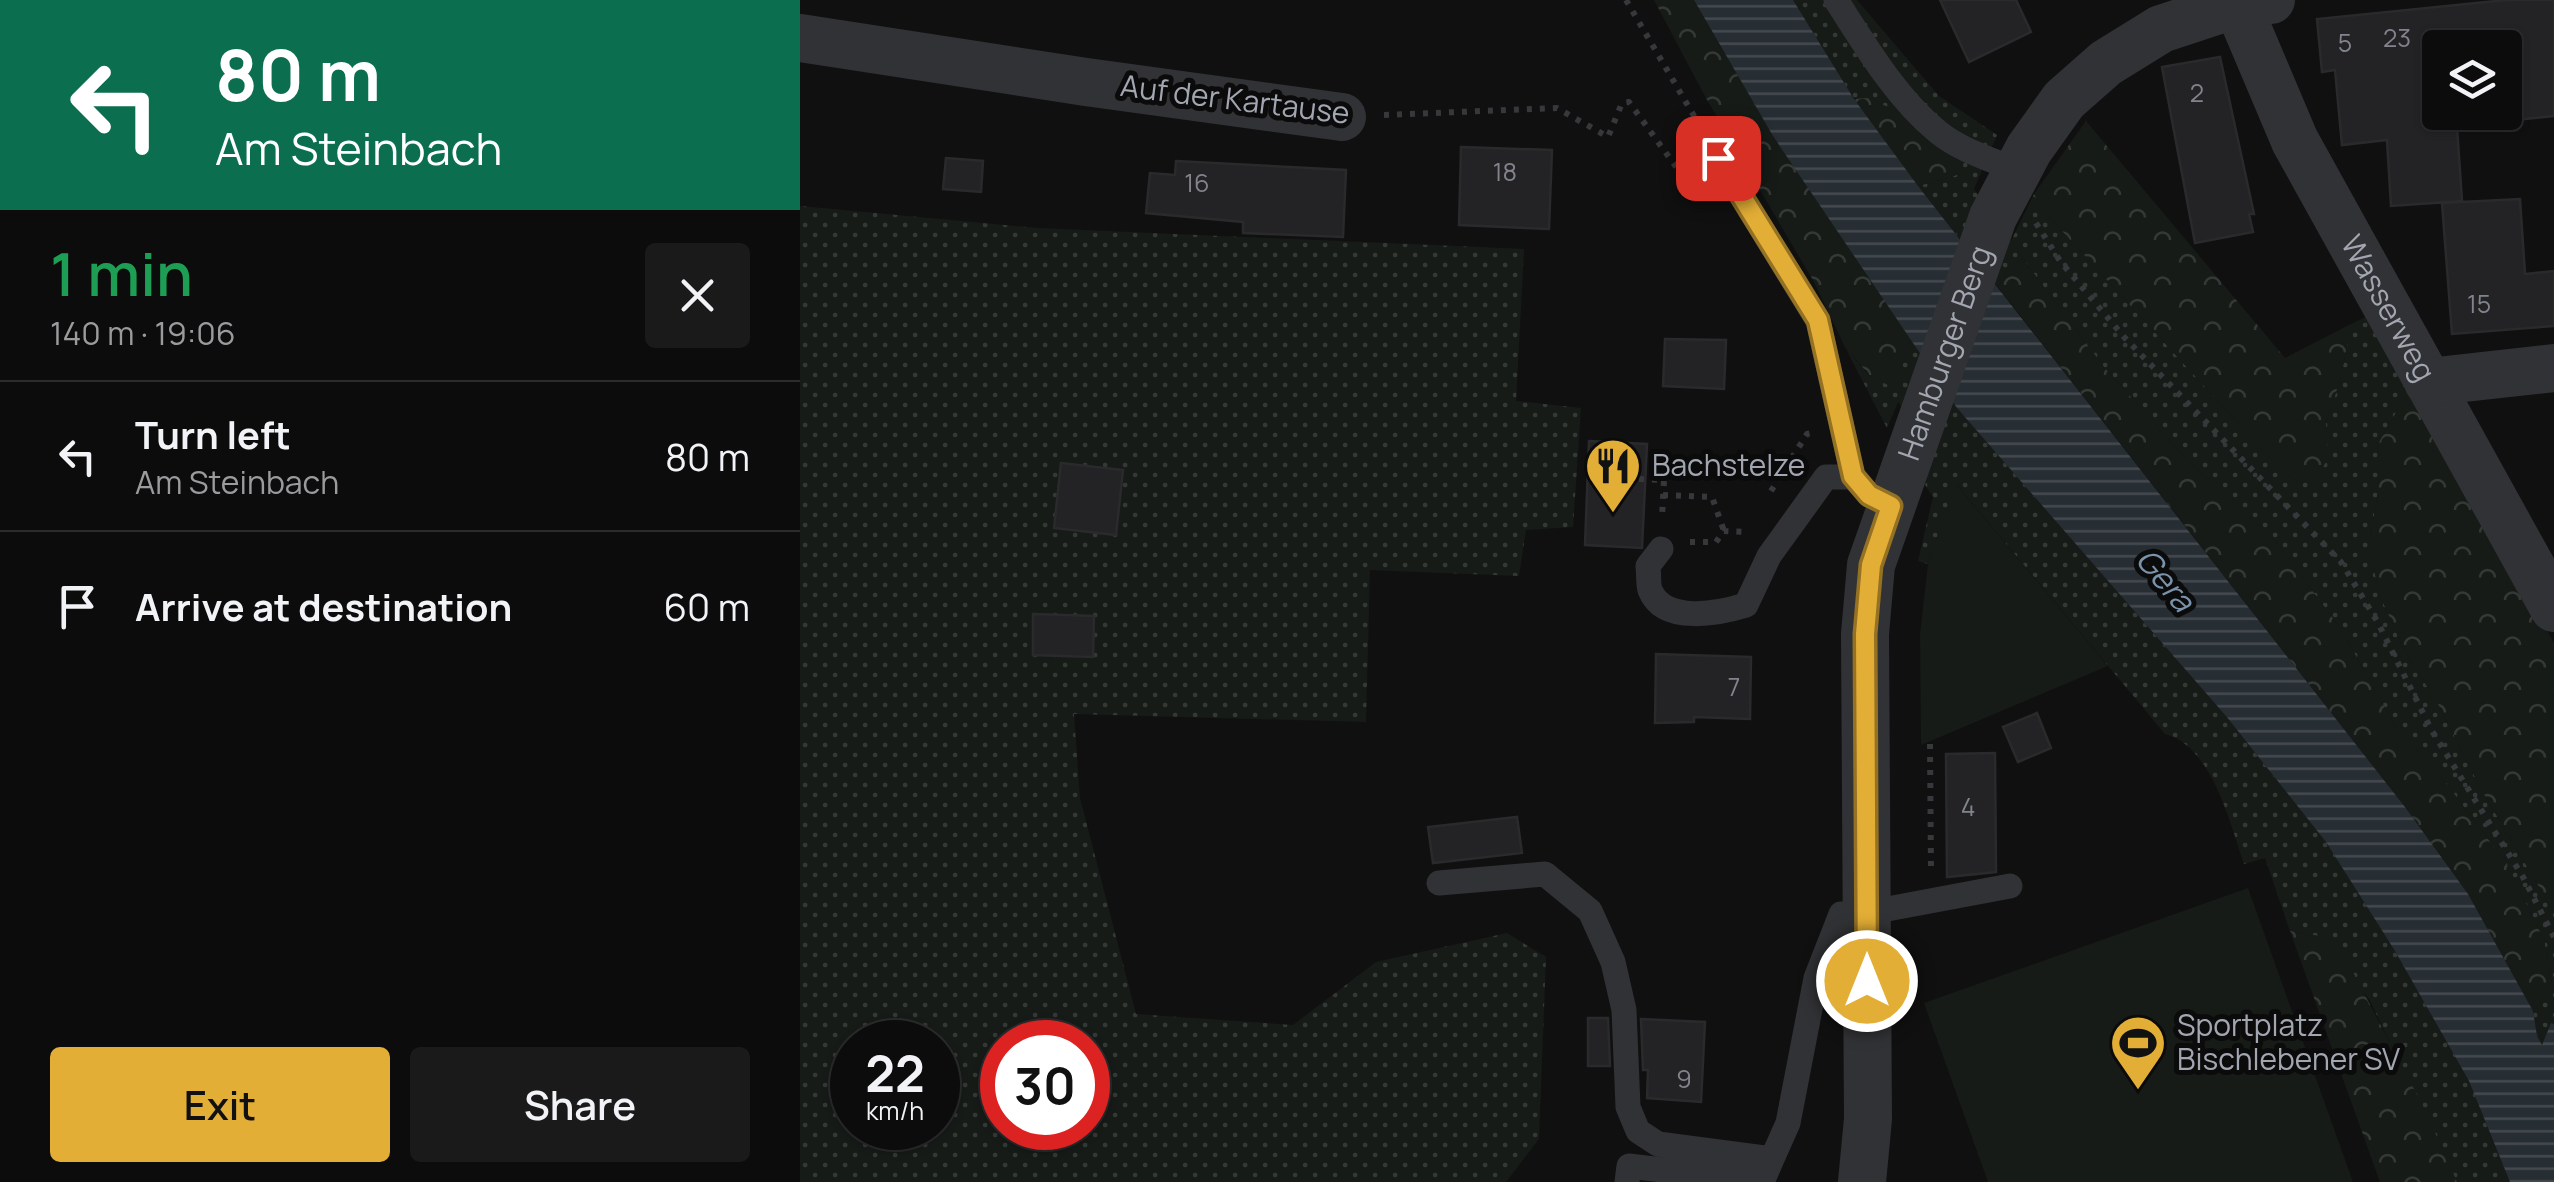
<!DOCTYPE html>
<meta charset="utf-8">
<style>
body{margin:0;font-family:Manrope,sans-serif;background:#1a1a1b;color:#f1f3f6;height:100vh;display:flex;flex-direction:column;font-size:38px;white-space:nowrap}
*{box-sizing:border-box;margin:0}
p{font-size:32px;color:#9a9b9d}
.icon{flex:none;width:55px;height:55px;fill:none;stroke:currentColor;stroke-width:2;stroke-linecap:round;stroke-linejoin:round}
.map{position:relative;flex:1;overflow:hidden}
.details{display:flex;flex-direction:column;background:#0c0c0d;width:800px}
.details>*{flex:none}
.banner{background:#0b6e4f;color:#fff;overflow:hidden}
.tools{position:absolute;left:1622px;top:30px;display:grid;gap:20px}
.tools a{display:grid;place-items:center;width:100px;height:100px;border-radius:10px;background:#0c0c0d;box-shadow:0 2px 8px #0004,0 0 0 2px #2c2c2e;font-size:50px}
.speed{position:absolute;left:30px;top:1020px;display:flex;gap:20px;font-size:50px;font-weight:700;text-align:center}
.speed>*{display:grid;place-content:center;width:130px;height:130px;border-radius:50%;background:#0c0c0d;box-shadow:0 2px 8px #0004,0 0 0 2px #2c2c2e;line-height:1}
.speed small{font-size:25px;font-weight:400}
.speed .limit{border:15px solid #d22;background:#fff;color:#111}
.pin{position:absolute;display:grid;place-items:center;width:85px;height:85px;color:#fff;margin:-42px;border-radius:20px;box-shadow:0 5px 15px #0006}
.me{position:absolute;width:110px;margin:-55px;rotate:0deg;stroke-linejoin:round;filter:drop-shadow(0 0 8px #0008)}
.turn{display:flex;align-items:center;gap:35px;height:210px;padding:0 50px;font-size:45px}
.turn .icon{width:130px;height:130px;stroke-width:2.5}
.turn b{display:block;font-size:70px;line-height:85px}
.round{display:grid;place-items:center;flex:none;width:105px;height:105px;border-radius:10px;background:#1a1a1b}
.headline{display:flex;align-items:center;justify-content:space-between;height:170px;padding:0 50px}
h1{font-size:60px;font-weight:600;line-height:75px;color:#1e9e55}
.action{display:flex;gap:20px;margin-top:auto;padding:20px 50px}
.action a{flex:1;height:115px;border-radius:10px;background:#e3ae36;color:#111;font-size:40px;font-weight:600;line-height:115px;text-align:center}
.action a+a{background:#1a1a1b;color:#f1f3f6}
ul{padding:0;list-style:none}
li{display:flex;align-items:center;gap:30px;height:150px;padding:0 50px;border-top:2px solid #2c2c2e}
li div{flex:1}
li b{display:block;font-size:38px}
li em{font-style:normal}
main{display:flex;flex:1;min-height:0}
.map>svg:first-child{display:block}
.grass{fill:url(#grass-dots);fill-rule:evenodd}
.forest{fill:url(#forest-crowns)}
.park{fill:#161b17}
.water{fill:url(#water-rules)}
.building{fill:#232325;stroke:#2a2a2d;stroke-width:2.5}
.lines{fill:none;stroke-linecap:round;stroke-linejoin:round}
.path{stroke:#37383c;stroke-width:6;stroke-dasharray:5 8;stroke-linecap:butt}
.lane{stroke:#313235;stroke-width:25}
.street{stroke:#313235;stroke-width:48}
.route-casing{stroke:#947123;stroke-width:25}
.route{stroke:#e3ae36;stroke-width:18}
.labels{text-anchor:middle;stroke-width:10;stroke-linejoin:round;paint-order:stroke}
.number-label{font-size:25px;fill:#82848d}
.street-label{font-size:30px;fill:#a2a6b1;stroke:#0b0b0c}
.poi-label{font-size:30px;fill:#a2a6b1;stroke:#0b0b0c;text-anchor:start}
.water-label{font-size:32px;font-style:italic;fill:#7a92aa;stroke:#0b0b0c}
</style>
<main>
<section class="details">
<div class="banner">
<div class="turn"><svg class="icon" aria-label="left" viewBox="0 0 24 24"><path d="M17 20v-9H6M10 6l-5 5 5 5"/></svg><div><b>80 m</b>Am Steinbach</div></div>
</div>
<div class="headline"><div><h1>1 min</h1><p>140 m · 19:06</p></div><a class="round"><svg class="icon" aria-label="close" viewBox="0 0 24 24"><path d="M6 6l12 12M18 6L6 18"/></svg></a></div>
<ul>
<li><svg class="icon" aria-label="left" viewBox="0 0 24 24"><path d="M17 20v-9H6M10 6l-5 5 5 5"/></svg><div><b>Turn left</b><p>Am Steinbach</p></div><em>80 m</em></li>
<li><svg class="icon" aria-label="arrive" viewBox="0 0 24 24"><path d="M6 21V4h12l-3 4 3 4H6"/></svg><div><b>Arrive at destination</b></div><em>60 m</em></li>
</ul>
<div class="action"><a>Exit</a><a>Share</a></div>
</section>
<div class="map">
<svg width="1754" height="1182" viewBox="0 0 1754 1182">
<defs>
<pattern id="grass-dots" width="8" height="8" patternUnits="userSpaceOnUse" patternTransform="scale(2.5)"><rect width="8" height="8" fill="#161b17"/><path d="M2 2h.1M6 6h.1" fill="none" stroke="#353936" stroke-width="1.8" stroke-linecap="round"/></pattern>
<pattern id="forest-crowns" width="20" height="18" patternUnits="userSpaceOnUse" patternTransform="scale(2.5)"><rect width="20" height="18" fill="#161b17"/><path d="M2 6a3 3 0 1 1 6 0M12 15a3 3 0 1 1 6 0" fill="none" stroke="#353936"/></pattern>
<pattern id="water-rules" width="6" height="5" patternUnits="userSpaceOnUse" patternTransform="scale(2.5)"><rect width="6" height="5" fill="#272e33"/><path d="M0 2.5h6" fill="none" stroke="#43494e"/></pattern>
</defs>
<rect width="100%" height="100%" fill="#101011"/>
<path class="grass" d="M 993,0 L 1057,0 L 1139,96 L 1197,135 L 1174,189 L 1211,241 L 1234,194 L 1252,220 L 1484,473 L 1500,483 L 1527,458 L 1526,423 L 1541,377 L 1551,324 L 1568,316 L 1609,390 L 1578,444 L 1578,493 L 1569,543 L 1579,593 L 1604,650 L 1637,702 L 1681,789 L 1754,912 L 1754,1024 L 1751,1023 L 1742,1046 L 1737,1036 L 1733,1011 L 1753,989 L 1744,940 L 1706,863 L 1636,770 L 1597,729 L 1540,628 L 1477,543 L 1386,459 L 1303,366 L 1223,259 L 1209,267 L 1198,287 L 1118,186 L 1160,174 C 1132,147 1096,96 1054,99 Z
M 0,206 L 237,228 L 724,249 L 716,401 L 781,408 L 773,527 L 726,530 L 719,576 L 570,570 L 566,722 L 274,714 L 280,798 L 336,1014 L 493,1025 L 576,962 L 707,933 L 746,957 L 739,1139 L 706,1182 L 0,1182 ZM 52,1042 L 138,1042 L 138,1128 L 52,1128 ZM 202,1042 L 288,1042 L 288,1128 L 202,1128 Z
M 1112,337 L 1157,408 L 1426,716 L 1526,842 L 1595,951 L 1669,1081 L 1710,1182 L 1657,1182 L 1569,999 L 1518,936 L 1490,931 L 1465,858 L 1444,864 C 1430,823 1412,746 1365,734 L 1157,485 L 1128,564 L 1118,561 L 1133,497 L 1125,485 L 1134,454 L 1098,402 L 1087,428 L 1045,347 L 1069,376 L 1097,377 Z"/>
<path class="forest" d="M 854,0 L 894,0 L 973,136 L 1112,337 L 1097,377 L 1090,386 L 1070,376 L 1045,347 L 1014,282 L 906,98 Z
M 1069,98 L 1091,109 L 1107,105 L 1164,162 L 1160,174 L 1118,186 L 1054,99 Z
M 1286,121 L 1485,358 L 1551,324 L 1541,377 L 1526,423 L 1528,458 L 1517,479 L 1500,483 L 1484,473 L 1252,220 L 1234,194 Z
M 1223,259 L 1303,366 L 1386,459 L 1477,543 L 1540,628 L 1597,729 L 1636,770 L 1706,863 L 1744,940 L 1753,989 L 1733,1011 L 1668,894 L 1605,807 L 1198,287 L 1209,267 Z
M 1609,390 L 1754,643 L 1754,912 L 1681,789 L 1637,702 L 1604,650 L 1579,593 L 1569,543 L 1578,493 L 1578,444 Z
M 1490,931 L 1518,936 L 1542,951 L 1625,1110 L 1657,1182 L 1580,1182 Z"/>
<path class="park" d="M 1156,484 L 1308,666 L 1121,745 L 1120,634 L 1128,564 Z
M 1448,888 L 1553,1182 L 1188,1182 L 1124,1003 Z"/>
<path class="water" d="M 894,0 L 993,0 L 1054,99 L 1118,186 L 1605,807 L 1668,894 L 1733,1011 L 1737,1036 L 1742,1045 L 1751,1023 L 1754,1024 L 1754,1182 L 1710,1182 L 1669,1081 L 1595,951 L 1526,842 L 1426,716 L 1157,408 L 973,136 Z"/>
<path class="building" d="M 1140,0 L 1216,0 L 1231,32 L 1169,62 Z
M 1706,0 L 1754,0 L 1754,116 L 1705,121 L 1705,48 L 1624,48 L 1631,112 L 1656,112 L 1662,201 L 1591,206 L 1587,140 L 1542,145 L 1535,70 L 1522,72 L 1517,19 Z
M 1420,57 L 1454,214 L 1449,214 L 1453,232 L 1395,243 L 1362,67 Z
M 661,147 L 752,150 L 749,229 L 659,225 Z
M 146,158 L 183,161 L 181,192 L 143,189 Z
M 376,161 L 546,170 L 543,237 L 443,233 L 443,222 L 346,213 L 350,173 L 375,175 Z
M 1720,199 L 1725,274 L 1754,271 L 1754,326 L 1652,334 L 1642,203 Z
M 865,339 L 926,340 L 924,389 L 863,386 Z
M 789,441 L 847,444 L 842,548 L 785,545 Z
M 261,463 L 323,470 L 316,535 L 254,528 Z
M 233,614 L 294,616 L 293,657 L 233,655 Z
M 856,654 L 951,657 L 950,719 L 894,717 L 894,722 L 855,723 Z
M 1237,713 L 1251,748 L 1218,762 L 1203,727 Z
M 1195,753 L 1196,872 L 1147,877 L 1146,754 Z
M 717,817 L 722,853 L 633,863 L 628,827 Z
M 788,1018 L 808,1018 L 810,1066 L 788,1066 Z
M 841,1019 L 905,1022 L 901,1102 L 847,1098 L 848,1070 L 843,1070 Z"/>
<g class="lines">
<path class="path" d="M 826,0 L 904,133
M 584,115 L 757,108 L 808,137 L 822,103 L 829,102 L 885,179 L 890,176
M 1236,223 L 1260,261 L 1324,337 L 1541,562 L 1577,621 L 1632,731 L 1723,877 L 1754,937
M 839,479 L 864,480 L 862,517
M 971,491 L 1007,434 L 1011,433
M 863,495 L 912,497 L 924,531
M 890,542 L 916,542 L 924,531 L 947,532
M 1130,744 L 1131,870"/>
<path class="lane" d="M 1036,0 C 1065,45 1096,98 1138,132 C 1160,150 1190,159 1216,170
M 918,158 L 1018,321 L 1053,477 L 1069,495 L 1091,506
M 861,549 L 848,566 C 849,573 848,584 850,590 C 864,625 920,613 946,605 L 969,556 L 1026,477 L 1053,477
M 639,883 L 745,874 L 790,911 L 813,962 L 824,1010 L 828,1107 L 838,1131 L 858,1144 L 972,1159 L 988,1123 L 1016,978 L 1041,914 L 1066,913 L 1210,886
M 827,1182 L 829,1166 L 962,1182 L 972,1159"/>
<g class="street">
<path id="s1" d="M 1437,4 L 1495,141 L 1754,608"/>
<path d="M 0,38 L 286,82 L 542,117"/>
<path d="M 1628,382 L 1754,368"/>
<path id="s2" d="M 1062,1182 L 1068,1119 L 1065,634 L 1071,565 L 1193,217 L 1229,149 L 1264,100 L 1306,63 L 1361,29 L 1437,4 L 1471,0"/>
</g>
</g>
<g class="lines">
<g class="route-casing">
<path id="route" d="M 918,158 L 1018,320 L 1053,476 L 1069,495 L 1091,506 L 1071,565 L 1065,634 L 1067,981"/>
</g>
<use href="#route" class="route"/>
</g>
<defs>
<g id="restaurant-pin" transform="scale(2.875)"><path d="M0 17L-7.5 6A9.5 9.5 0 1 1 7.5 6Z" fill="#e3ae36" stroke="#0b0b0c"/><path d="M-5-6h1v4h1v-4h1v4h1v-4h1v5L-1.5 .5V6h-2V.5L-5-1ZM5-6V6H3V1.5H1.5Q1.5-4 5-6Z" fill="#111"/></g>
<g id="stadium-pin" transform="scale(2.875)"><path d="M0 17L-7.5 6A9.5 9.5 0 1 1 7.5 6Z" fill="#e3ae36" stroke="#0b0b0c"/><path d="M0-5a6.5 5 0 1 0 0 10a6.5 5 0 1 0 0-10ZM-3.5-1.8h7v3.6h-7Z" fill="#111"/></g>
</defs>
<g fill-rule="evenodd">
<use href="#restaurant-pin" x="813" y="466"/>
<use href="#stadium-pin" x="1338" y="1043"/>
</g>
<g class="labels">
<g class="number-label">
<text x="1597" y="47">23</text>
<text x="1545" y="52">5</text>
<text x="1397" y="102">2</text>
<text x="705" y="181">18</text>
<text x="397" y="192">16</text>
<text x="1679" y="313">15</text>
<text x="934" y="696">7</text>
<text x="1168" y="816">4</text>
<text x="884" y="1088">9</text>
</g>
<g class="street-label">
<text transform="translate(435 100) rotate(7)" y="10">Auf der Kartause</text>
<text dy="10" stroke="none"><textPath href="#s1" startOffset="340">Wasserweg</textPath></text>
<text dy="10" stroke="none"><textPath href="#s2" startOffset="842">Hamburger Berg</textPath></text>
</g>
<g class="poi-label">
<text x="852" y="476">Bachstelze</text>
<text x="1377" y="1036">Sportplatz<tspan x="1377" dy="34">Bischlebener SV</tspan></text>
</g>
<g class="water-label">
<text transform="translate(1365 580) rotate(50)" y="11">Gera</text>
</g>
</g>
</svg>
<div class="tools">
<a><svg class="icon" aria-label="layers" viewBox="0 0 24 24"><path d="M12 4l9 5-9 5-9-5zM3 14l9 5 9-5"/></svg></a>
</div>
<div class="speed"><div>22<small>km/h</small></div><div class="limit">30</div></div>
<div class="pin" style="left:918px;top:158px;background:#d93025"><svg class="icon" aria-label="arrive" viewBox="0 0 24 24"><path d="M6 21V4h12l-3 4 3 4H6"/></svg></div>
<svg class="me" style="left:1067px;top:981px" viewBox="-20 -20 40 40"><circle r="17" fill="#e3ae36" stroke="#fff" stroke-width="3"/><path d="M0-11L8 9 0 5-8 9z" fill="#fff"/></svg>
</div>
</main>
